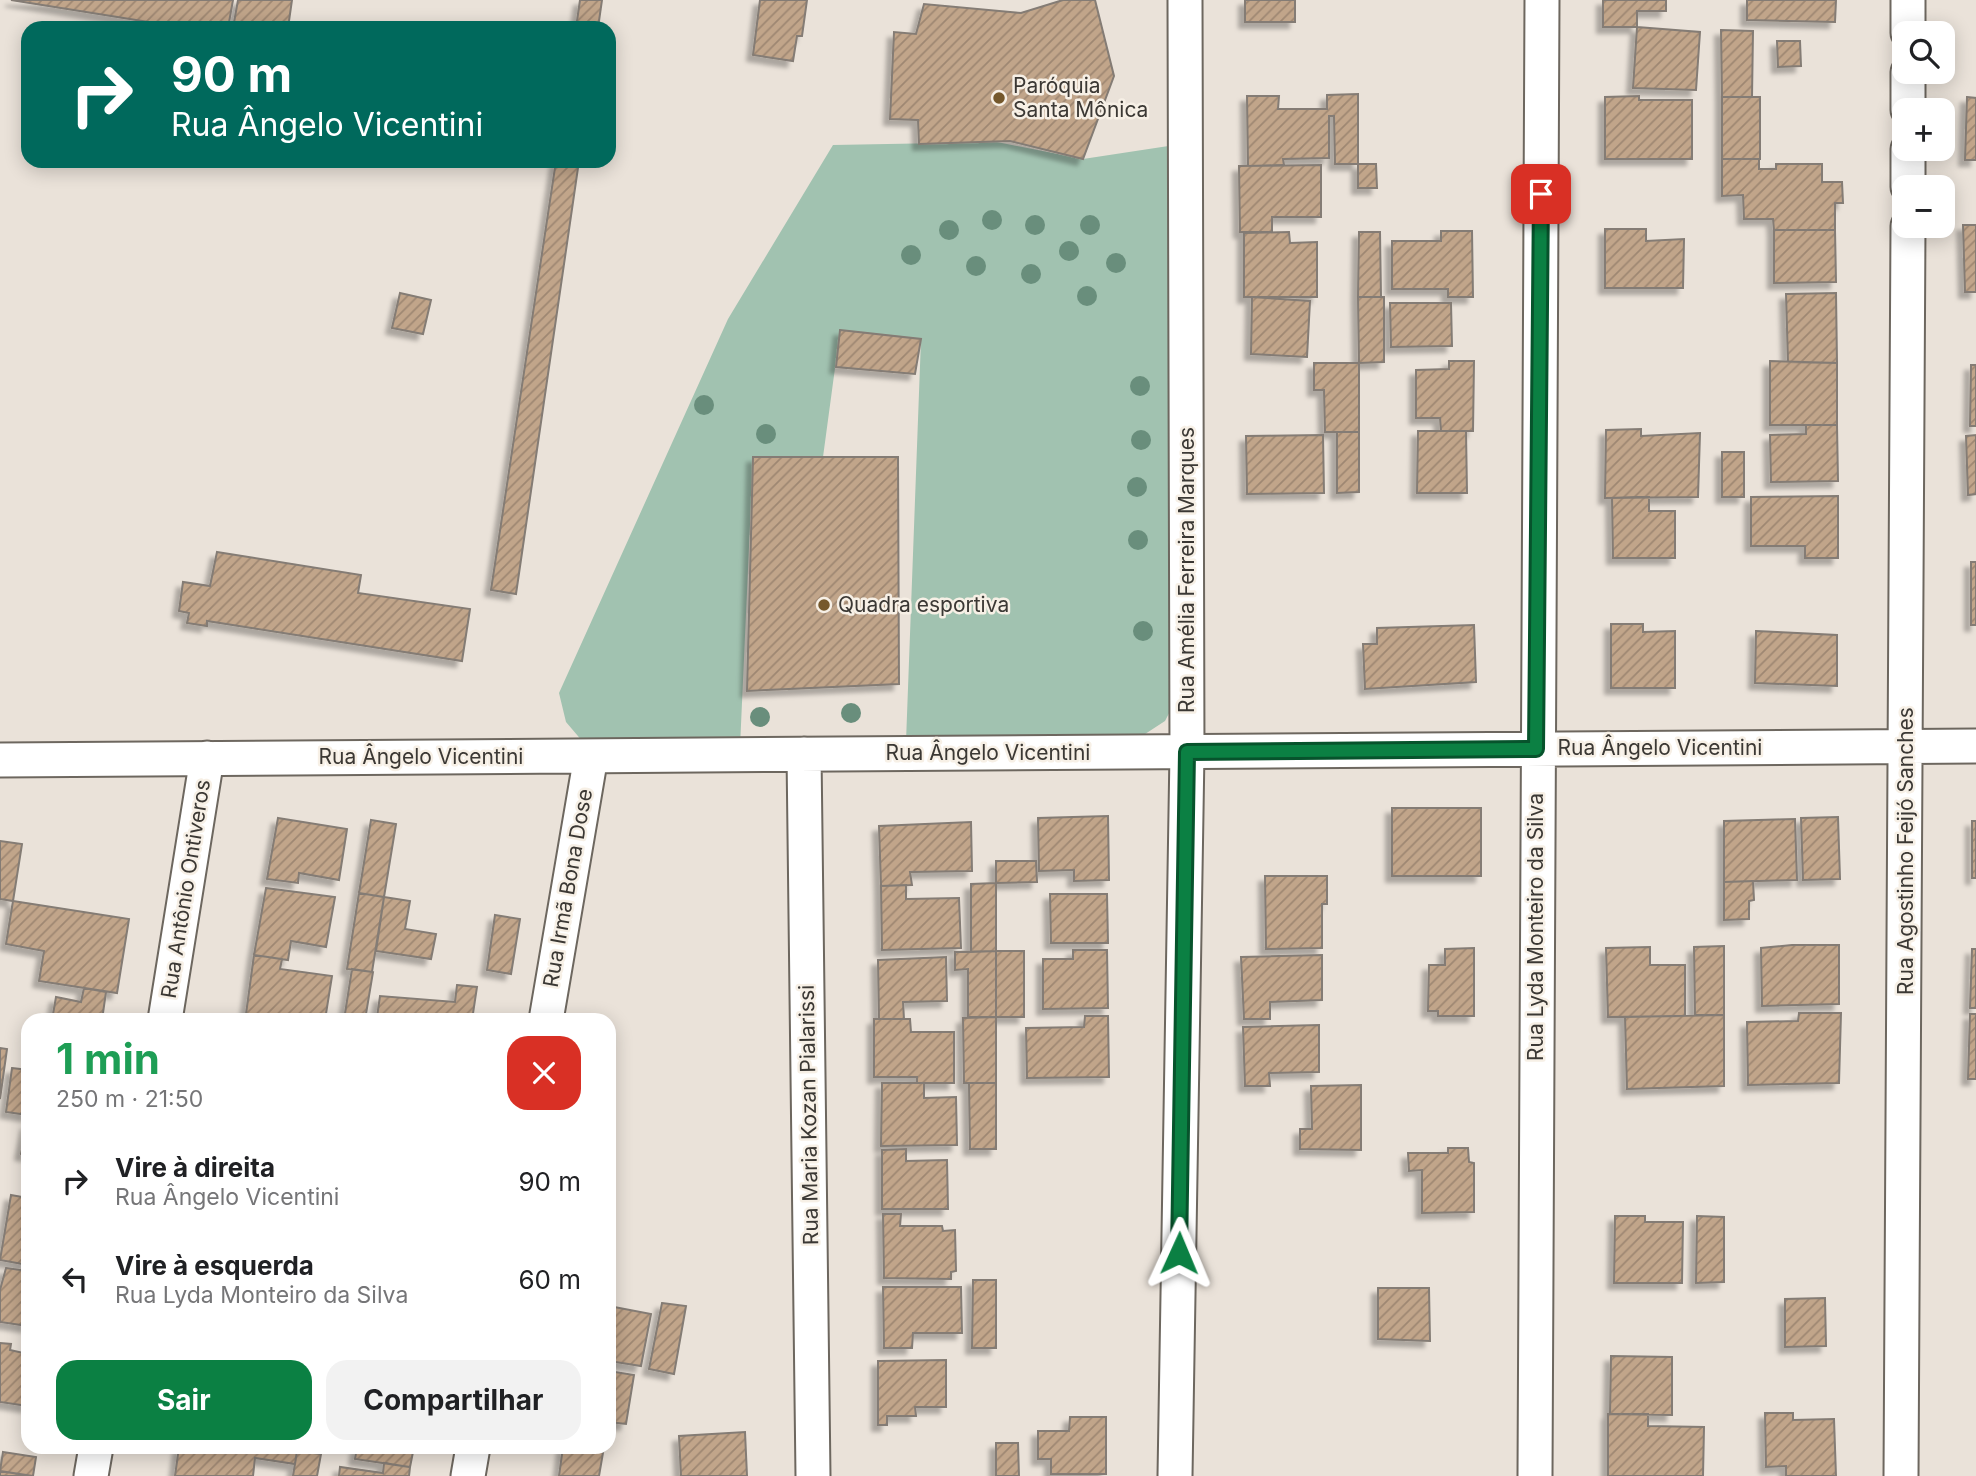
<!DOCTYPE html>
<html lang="pt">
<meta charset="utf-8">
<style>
body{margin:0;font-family:Inter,sans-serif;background:#f2f2f2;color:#202124;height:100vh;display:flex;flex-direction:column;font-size:26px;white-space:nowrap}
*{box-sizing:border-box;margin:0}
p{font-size:23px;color:#757577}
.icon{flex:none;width:38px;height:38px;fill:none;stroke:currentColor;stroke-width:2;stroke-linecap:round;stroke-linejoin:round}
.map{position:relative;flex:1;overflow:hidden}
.details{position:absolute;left:21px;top:1013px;width:595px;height:441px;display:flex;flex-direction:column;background:#fff;border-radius:21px;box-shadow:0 4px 18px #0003}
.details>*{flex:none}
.hud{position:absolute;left:21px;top:21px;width:595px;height:147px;border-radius:21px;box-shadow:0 4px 18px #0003;background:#00695c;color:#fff;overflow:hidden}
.buttons{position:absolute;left:1892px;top:21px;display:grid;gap:14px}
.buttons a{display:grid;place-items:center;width:63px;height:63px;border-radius:14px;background:#fff;box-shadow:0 4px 18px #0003;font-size:35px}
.pin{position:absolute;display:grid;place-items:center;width:60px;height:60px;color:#fff;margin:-30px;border-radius:14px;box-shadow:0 4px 10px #0006}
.me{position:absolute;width:77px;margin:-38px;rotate:1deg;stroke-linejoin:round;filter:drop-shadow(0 0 5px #0008)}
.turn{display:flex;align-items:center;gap:24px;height:147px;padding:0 35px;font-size:32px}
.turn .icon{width:91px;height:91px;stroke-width:2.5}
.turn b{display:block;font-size:49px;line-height:60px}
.round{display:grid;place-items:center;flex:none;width:74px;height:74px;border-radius:21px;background:#f2f2f2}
.headline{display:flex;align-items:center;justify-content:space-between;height:119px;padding:0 35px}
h1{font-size:42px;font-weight:700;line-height:52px;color:#1e9e55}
.action{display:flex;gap:14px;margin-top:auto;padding:14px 35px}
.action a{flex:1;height:80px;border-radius:21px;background:#0b8043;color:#fff;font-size:28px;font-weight:700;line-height:80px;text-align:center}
.action a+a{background:#f2f2f2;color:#202124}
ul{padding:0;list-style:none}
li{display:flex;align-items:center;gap:21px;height:98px;padding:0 35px}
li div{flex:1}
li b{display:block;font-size:26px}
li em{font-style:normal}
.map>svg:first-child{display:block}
.green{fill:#a1c2b0}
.building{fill:url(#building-hatch);stroke:#847c74;stroke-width:2;filter:url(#shadow)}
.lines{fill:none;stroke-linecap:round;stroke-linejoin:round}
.street-casing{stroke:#6d675f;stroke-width:37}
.street{stroke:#fff;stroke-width:33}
.tree{fill:#698e7c}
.route-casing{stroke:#07532c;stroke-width:18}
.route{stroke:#0b8043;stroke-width:12}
.poi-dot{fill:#75582c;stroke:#f7f0e6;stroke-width:2.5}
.labels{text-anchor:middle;stroke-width:5;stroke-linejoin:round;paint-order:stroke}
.poi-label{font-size:21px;fill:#3b3834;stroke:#f7f0e6;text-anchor:start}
.street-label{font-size:21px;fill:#3b3834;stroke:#f7f0e6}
</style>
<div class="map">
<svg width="1976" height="1476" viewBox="0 0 1976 1476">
<defs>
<pattern id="building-hatch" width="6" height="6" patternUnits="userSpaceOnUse" patternTransform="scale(1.75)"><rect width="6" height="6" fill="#c1a58a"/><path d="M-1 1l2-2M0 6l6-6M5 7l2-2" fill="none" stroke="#9e8772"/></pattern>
<filter id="shadow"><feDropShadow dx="-6" dy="6" stdDeviation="2" flood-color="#0004"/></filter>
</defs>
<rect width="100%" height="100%" fill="#eae2d9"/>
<path class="green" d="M 997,142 L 1083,159 L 1175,145 L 1179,694 L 1165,721 L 1142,736 L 906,742 L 921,339 L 840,331 L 823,457 L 753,458 L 740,747 L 589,749 L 566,722 L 559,693 L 728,319 L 833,145 Z"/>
<path class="building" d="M 11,0 L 233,0 L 228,28 L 186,28 Z
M 238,0 L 292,0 L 288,28 L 233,28 Z
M 580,0 L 602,0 L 598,28 L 576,28 Z
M 760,0 L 807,0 L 802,36 L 797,36 L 793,61 L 753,55 Z
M 1063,0 L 1095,0 L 1114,76 L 1083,159 L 1010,141 L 919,144 L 918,120 L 890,119 L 894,32 L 916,34 L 924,4 L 1021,13 Z
M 1245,0 L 1295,0 L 1295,22 L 1245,22 Z
M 1603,0 L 1666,0 L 1666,11 L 1637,11 L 1637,27 L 1603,27 Z
M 1747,0 L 1836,0 L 1835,22 L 1747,20 Z
M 1637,27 L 1700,32 L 1696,90 L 1633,88 Z
M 1721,30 L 1753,31 L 1752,97 L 1722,97 Z
M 1777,41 L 1800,41 L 1801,66 L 1778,67 Z
M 1358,94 L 1358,164 L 1335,164 L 1334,116 L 1329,116 L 1329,158 L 1283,159 L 1284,165 L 1248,166 L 1247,96 L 1279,96 L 1278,109 L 1327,109 L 1327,95 Z
M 1639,96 L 1639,100 L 1692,100 L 1692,159 L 1605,159 L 1605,97 Z
M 1722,97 L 1760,97 L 1760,159 L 1722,159 Z
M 1967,97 L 1976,98 L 1976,160 L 1965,160 Z
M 1722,159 L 1759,159 L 1759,169 L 1776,169 L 1776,164 L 1822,164 L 1822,182 L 1842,182 L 1843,203 L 1835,203 L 1835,230 L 1774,230 L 1773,219 L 1744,219 L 1743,195 L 1722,196 Z
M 556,161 L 579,161 L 516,594 L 491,590 Z
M 1358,164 L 1376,164 L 1377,188 L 1358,188 Z
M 1321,165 L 1321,217 L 1272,217 L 1272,232 L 1240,232 L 1239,166 Z
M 1963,225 L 1976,225 L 1976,292 L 1965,292 Z
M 1605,229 L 1646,229 L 1646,241 L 1684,239 L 1683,288 L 1605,288 Z
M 1774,230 L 1835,230 L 1836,282 L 1774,283 Z
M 1441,231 L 1472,231 L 1473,297 L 1448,297 L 1448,289 L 1392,289 L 1392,241 L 1441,241 Z
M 1289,232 L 1290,243 L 1317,242 L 1317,297 L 1244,297 L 1244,233 Z
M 1359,232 L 1380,232 L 1381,297 L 1358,297 Z
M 400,293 L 431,300 L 423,334 L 392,328 Z
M 1836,293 L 1837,363 L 1788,362 L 1786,294 Z
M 1252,297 L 1310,301 L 1307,357 L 1251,354 Z
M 1358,297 L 1384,297 L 1384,362 L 1359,363 Z
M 1390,303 L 1451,303 L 1452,346 L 1391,347 Z
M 840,330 L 921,339 L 915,374 L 836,367 Z
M 1449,361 L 1474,361 L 1473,431 L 1441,431 L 1440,418 L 1416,418 L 1416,370 L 1449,369 Z
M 1770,361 L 1837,363 L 1837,425 L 1770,425 Z
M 1314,363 L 1359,363 L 1359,432 L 1325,432 L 1324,390 L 1314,390 Z
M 1971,365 L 1976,365 L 1976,426 L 1970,426 Z
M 1806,425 L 1837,425 L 1838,481 L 1771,482 L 1770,435 L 1806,434 Z
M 1641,429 L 1641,436 L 1700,433 L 1698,497 L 1605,498 L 1606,430 Z
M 1418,431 L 1466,431 L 1467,493 L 1417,493 Z
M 1337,432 L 1359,432 L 1359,492 L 1337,493 Z
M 1323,435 L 1324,493 L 1247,494 L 1246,436 Z
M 1976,435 L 1976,494 L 1968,495 L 1966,436 Z
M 1722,452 L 1744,452 L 1744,497 L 1722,497 Z
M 753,457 L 898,457 L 899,684 L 747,691 Z
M 1838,496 L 1838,558 L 1805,558 L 1805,546 L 1751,546 L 1751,497 Z
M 1649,497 L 1649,511 L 1675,511 L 1675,558 L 1613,558 L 1612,498 Z
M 217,552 L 361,575 L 358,593 L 470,609 L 462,661 L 207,621 L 207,626 L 187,623 L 189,613 L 179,611 L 183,582 L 210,586 Z
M 1971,562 L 1976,562 L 1976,625 L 1971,625 Z
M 1611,624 L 1643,624 L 1643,632 L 1675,631 L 1675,688 L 1611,688 Z
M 1474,625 L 1476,682 L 1365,689 L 1363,644 L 1377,644 L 1377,628 Z
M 1756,631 L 1837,635 L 1837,686 L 1755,683 Z
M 1392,808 L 1481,808 L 1481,876 L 1392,876 Z
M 1108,816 L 1109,880 L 1074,881 L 1074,870 L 1039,871 L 1038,818 Z
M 1838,817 L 1840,879 L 1803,880 L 1801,818 Z
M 278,818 L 347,829 L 339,880 L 299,873 L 298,883 L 267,879 Z
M 1795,819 L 1797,880 L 1724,882 L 1724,821 Z
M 371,820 L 396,824 L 384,897 L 359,893 Z
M 1972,821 L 1976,821 L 1976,878 L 1972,878 Z
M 971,822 L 972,871 L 910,872 L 912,885 L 881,886 L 879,826 Z
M 0,841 L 22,844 L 13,901 L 0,899 Z
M 996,861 L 1036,861 L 1037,882 L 996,883 Z
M 1265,876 L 1327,876 L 1327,904 L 1322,904 L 1322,948 L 1266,949 Z
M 1753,881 L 1754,900 L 1749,901 L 1749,919 L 1724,920 L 1724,882 Z
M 996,883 L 996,951 L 971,952 L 971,884 Z
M 906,885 L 906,899 L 959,898 L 961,948 L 882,950 L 881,886 Z
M 266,888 L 335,897 L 326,947 L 291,941 L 288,960 L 254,955 Z
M 359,893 L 384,897 L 372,972 L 347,969 Z
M 1050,894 L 1107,894 L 1108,943 L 1051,943 Z
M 384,897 L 410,901 L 405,929 L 436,934 L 431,959 L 376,951 Z
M 13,901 L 129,919 L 117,993 L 39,981 L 44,951 L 6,944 Z
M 495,915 L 520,919 L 511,974 L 487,970 Z
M 1792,945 L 1839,945 L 1839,1004 L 1762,1006 L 1761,948 Z
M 1724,946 L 1724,1015 L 1695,1015 L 1694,947 Z
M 1650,947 L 1650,965 L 1685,965 L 1685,1016 L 1608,1017 L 1606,948 Z
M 1474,948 L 1474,1016 L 1438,1016 L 1438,1011 L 1428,1011 L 1429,965 L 1445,965 L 1445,949 Z
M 1972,949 L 1976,949 L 1976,1008 L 1970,1008 Z
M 1073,950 L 1107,950 L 1108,1008 L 1043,1009 L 1043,959 L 1073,959 Z
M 996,951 L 996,1017 L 968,1017 L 968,969 L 955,970 L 955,952 Z
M 996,951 L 1024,951 L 1024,1017 L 996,1017 Z
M 254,955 L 282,959 L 280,969 L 332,976 L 325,1020 L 288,1020 L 246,1014 Z
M 1322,955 L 1322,1000 L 1270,1002 L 1270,1019 L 1244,1019 L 1241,957 Z
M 946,957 L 947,1001 L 903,1002 L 904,1019 L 879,1019 L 878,960 Z
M 352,969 L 373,972 L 365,1020 L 344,1020 Z
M 457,985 L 477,987 L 472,1020 L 377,1017 L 380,996 L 455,1002 Z
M 84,988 L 106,992 L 102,1020 L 52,1020 L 56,997 L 81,1002 Z
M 1799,1013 L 1841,1013 L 1839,1083 L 1748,1085 L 1747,1022 L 1798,1021 Z
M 1970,1014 L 1976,1014 L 1976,1079 L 1968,1079 Z
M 1724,1015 L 1724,1086 L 1627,1089 L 1625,1017 Z
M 1085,1016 L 1108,1016 L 1109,1077 L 1027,1078 L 1026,1028 L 1084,1027 Z
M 996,1017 L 996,1083 L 964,1083 L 963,1018 Z
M 874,1019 L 910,1019 L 911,1032 L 954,1032 L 954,1083 L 917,1083 L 917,1077 L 874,1077 Z
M 1319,1025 L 1319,1072 L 1269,1073 L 1270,1086 L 1245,1086 L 1243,1027 Z
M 0,1048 L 7,1049 L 0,1099 Z
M 12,1068 L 28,1070 L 28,1115 L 6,1112 Z
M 882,1083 L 924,1083 L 924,1098 L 956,1097 L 957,1145 L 881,1146 Z
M 969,1083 L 996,1083 L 996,1149 L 970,1149 Z
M 1361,1085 L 1361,1150 L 1300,1149 L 1300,1129 L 1312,1129 L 1311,1086 Z
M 27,1124 L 28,1124 L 28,1155 L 21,1154 Z
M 1448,1148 L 1468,1148 L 1469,1162 L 1474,1163 L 1474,1212 L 1422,1213 L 1422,1170 L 1409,1171 L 1408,1153 L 1448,1153 Z
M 906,1149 L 906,1161 L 947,1160 L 948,1209 L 882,1209 L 882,1150 Z
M 11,1195 L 28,1198 L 28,1265 L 0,1260 Z
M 883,1214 L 901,1214 L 900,1226 L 942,1226 L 943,1231 L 955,1230 L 956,1271 L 951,1272 L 951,1279 L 884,1278 Z
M 1615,1216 L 1645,1216 L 1645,1222 L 1683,1222 L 1682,1283 L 1614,1283 Z
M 1697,1216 L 1724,1217 L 1724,1282 L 1696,1283 Z
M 6,1268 L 28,1271 L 28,1326 L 0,1322 L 0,1290 Z
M 973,1280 L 996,1280 L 996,1348 L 972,1348 Z
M 883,1287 L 961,1287 L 962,1333 L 913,1333 L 912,1348 L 884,1348 Z
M 1378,1288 L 1429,1288 L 1430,1341 L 1378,1339 Z
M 1825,1298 L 1826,1346 L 1785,1347 L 1785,1299 Z
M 662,1303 L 686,1306 L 674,1374 L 649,1369 Z
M 609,1306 L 651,1314 L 641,1366 L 609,1361 Z
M 0,1343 L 11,1344 L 10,1350 L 28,1354 L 28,1406 L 0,1402 Z
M 1611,1356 L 1672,1357 L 1672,1415 L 1610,1414 Z
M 946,1360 L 946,1407 L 915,1407 L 916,1416 L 887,1416 L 887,1425 L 878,1425 L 878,1361 Z
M 609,1371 L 634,1375 L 626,1424 L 609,1422 Z
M 1765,1413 L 1793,1413 L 1793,1420 L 1834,1419 L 1836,1476 L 1786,1476 L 1786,1466 L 1766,1467 Z
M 1608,1414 L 1648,1414 L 1648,1426 L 1704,1427 L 1703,1476 L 1608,1476 Z
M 1070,1417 L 1106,1417 L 1106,1474 L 1051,1474 L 1051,1459 L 1038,1459 L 1038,1431 L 1069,1431 Z
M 745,1432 L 747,1476 L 681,1476 L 679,1436 Z
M 996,1443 L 1018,1443 L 1019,1476 L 996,1476 Z
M 179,1447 L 269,1447 L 297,1451 L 295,1464 L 255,1458 L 253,1476 L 175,1476 Z
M 357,1447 L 414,1447 L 410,1467 L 355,1459 Z
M 563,1447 L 604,1447 L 599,1476 L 559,1476 Z
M 297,1451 L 321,1454 L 317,1476 L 293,1476 Z
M 3,1452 L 36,1457 L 33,1476 L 0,1471 Z
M 384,1463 L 410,1467 L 409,1476 L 339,1476 L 340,1467 L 383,1473 Z
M 0,1471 L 31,1476 L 0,1476 Z"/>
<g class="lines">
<g class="street-casing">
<path id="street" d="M 1908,33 L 1908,0
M 1908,110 L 1908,72
M 1908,187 L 1908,149
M 804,754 L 813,1476
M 0,760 L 1976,746
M 165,1020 L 207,758
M 546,1020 L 591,756
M 91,1476 L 96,1447
M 468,1476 L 473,1447
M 1175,1476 L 1187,752 L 1185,0
M 1535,1476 L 1542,0
M 1901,1476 L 1908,226"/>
</g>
<use href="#street" class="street"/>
</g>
<g class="tree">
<circle cx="992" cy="220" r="10"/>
<circle cx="1035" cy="225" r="10"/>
<circle cx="1090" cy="225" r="10"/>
<circle cx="949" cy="230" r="10"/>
<circle cx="1069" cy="251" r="10"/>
<circle cx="911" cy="255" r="10"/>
<circle cx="1116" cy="263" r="10"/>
<circle cx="976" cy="266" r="10"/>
<circle cx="1031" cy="274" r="10"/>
<circle cx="1087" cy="296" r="10"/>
<circle cx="1140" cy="386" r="10"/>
<circle cx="704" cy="405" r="10"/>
<circle cx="766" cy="434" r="10"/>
<circle cx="1141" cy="440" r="10"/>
<circle cx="1137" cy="487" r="10"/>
<circle cx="1138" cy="540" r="10"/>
<circle cx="1143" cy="631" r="10"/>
<circle cx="851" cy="713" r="10"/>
<circle cx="760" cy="717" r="10"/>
</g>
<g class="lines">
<g class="route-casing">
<path id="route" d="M 1179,1253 L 1187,752 L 1536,749 L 1541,194"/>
</g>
<use href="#route" class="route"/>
</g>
<g class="poi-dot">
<circle cx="999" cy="98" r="7"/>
<circle cx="824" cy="605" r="7"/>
</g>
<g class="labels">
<g class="poi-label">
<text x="1013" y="93">Paróquia<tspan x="1013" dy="24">Santa Mônica</tspan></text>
<text x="838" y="612">Quadra esportiva</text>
</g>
<g class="street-label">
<text transform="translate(1187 570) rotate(-90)" y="7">Rua Amélia Ferreira Marques</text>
<text x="1660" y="755">Rua Ângelo Vicentini</text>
<text x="988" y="760">Rua Ângelo Vicentini</text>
<text x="421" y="764">Rua Ângelo Vicentini</text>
<text transform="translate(1906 851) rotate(-90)" y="7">Rua Agostinho Feijó Sanches</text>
<text transform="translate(568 888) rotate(-80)" y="7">Rua Irmã Bona Dose</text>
<text transform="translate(186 889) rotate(-81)" y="7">Rua Antônio Ontiveros</text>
<text transform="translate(1536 927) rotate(-90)" y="7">Rua Lyda Monteiro da Silva</text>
<text transform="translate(809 1115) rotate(-91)" y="7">Rua Maria Kozan Pialarissi</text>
</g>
</g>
</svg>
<div class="buttons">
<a><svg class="icon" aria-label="search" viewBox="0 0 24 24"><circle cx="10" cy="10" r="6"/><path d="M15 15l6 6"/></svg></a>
<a>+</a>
<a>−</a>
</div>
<div class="pin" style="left:1541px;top:194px;background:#d93025"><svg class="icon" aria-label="arrive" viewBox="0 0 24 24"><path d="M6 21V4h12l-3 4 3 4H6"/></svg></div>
<svg class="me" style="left:1179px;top:1253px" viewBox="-20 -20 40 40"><path d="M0-17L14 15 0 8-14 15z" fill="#0b8043" stroke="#fff" stroke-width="4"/></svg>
<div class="hud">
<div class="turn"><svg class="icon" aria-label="right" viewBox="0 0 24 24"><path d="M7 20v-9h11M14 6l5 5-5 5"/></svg><div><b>90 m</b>Rua Ângelo Vicentini</div></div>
</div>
<section class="details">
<div class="headline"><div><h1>1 min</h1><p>250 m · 21:50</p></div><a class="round" style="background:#d93025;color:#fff"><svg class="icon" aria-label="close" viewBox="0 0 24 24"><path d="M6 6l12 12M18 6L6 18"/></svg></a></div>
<ul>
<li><svg class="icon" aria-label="right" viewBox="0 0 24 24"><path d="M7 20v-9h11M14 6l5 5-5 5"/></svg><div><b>Vire à direita</b><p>Rua Ângelo Vicentini</p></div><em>90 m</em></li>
<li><svg class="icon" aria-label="left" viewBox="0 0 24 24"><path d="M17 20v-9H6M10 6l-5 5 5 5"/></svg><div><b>Vire à esquerda</b><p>Rua Lyda Monteiro da Silva</p></div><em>60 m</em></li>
</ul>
<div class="action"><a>Sair</a><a>Compartilhar</a></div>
</section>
</div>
